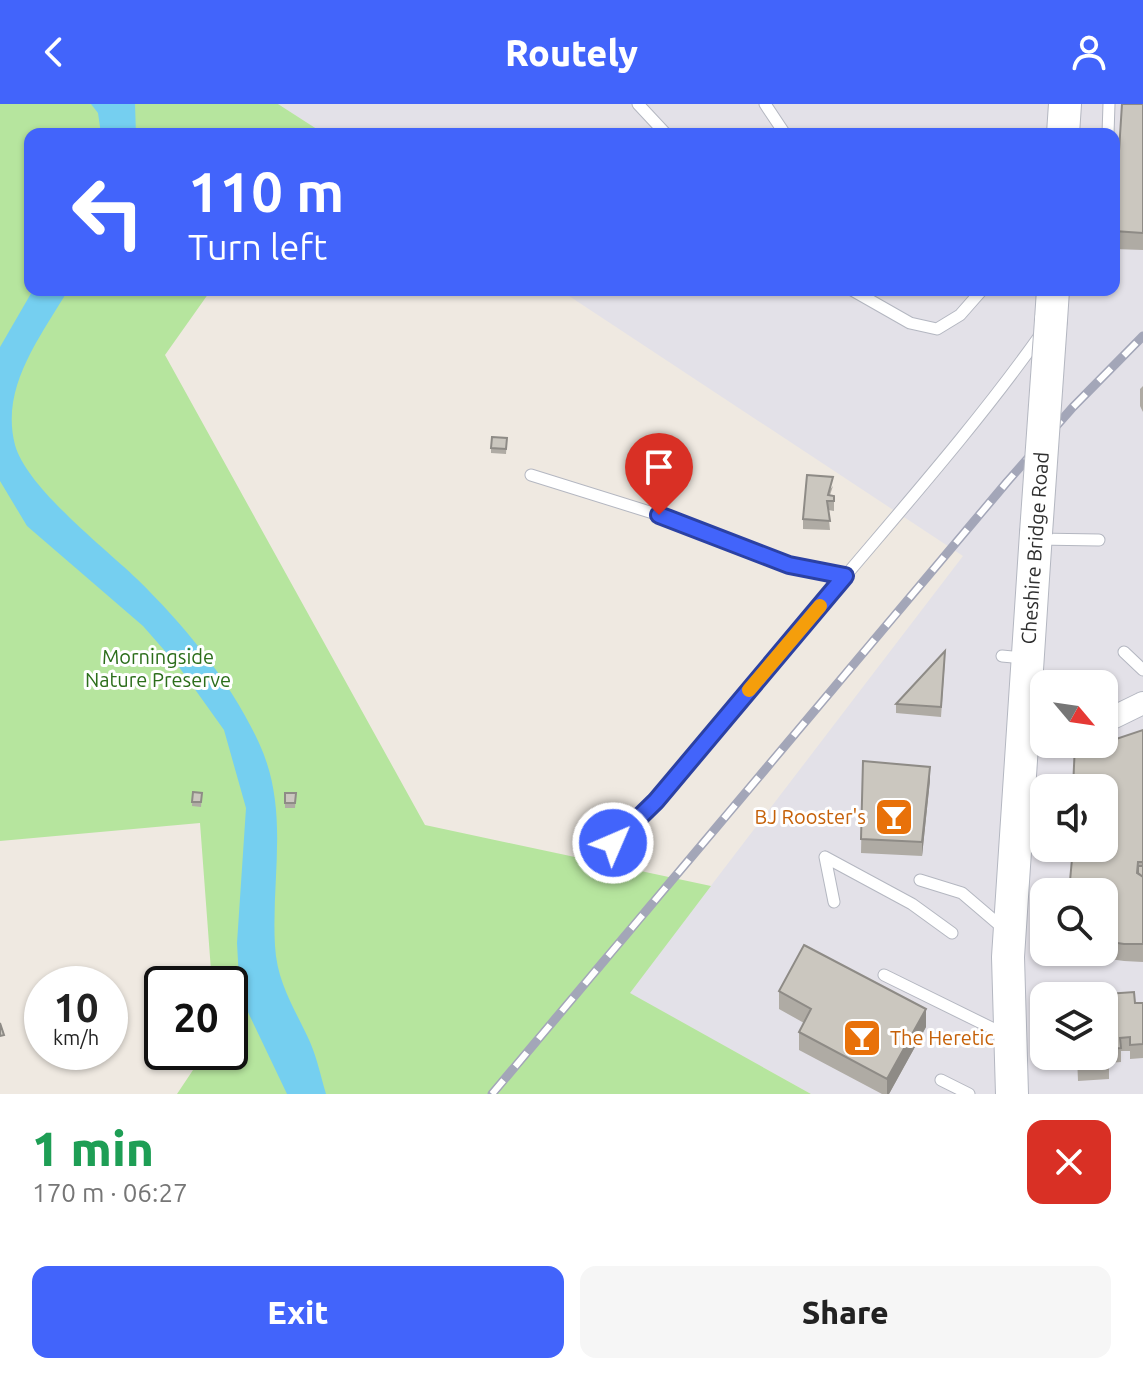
<!DOCTYPE html>
<meta charset="utf-8">
<style>
body{margin:0;font-family:Ubuntu,sans-serif;background:#f6f6f6;color:#222;height:100vh;display:flex;flex-direction:column;font-size:30px;white-space:nowrap}
*{box-sizing:border-box;margin:0}
p{font-size:26px;color:#767676}
.icon{flex:none;width:44px;height:44px;fill:none;stroke:currentColor;stroke-width:2;stroke-linecap:round;stroke-linejoin:round}
.map{position:relative;height:990px;overflow:hidden}
.drawer{display:flex;flex-direction:column;background:#fff;flex:1}
.drawer>*{flex:none}
.top-card{position:absolute;left:24px;top:24px;width:1096px;height:168px;border-radius:16px;box-shadow:0 2px 6px #0004;background:#4264fb;color:#fff;overflow:hidden}
.needle{width:52px;rotate:119deg}
.buttons{position:absolute;left:1030px;top:566px;display:grid;gap:16px}
.buttons a{display:grid;place-items:center;width:88px;height:88px;border-radius:16px;background:#fff;box-shadow:0 2px 6px #0004;font-size:40px}
.speed{position:absolute;left:24px;top:862px;display:flex;gap:16px;font-size:40px;font-weight:700;text-align:center}
.speed>*{display:grid;place-content:center;width:104px;height:104px;border-radius:50%;background:#fff;box-shadow:0 2px 6px #0004;line-height:1}
.speed small{font-size:20px;font-weight:400}
.speed .limit{border:4px solid #111;border-radius:12px;background:#fff;color:#111}
.pin{position:absolute;display:grid;place-items:center;width:68px;height:68px;color:#fff;margin:-82px -34px;border-radius:50% 50% 50% 0;rotate:-45deg;box-shadow:0 0 8px #0007}
.pin .icon{rotate:45deg}
.me{position:absolute;width:88px;margin:-44px;rotate:45deg;stroke-linejoin:round;filter:drop-shadow(0 0 6px #0008)}
.turn{display:flex;align-items:center;gap:28px;height:168px;padding:0 32px;font-size:36px}
.turn .icon{width:104px;height:104px;stroke-width:2.5}
.turn b{display:block;font-size:56px;line-height:68px}
.round{display:grid;place-items:center;flex:none;width:84px;height:84px;border-radius:16px;background:#f6f6f6}
.summary{display:flex;align-items:center;justify-content:space-between;height:136px;padding:0 32px}
h1{font-size:48px;font-weight:800;line-height:60px;color:#1e9e55}
.action{display:flex;gap:16px;margin-top:auto;padding:16px 32px}
.action a{flex:1;height:92px;border-radius:16px;background:#4264fb;color:#fff;font-size:32px;font-weight:800;line-height:92px;text-align:center}
.action a+a{background:#f6f6f6;color:#222}
header{display:flex;justify-content:space-between;align-items:center;height:104px;padding:0 32px;background:#4264fb;color:#fff;font-size:36px;font-weight:800}
.map>svg:first-child{display:block}
.industrial{fill:#e3e1e8;fill-rule:evenodd}
.green{fill:#b6e59e}
.water{fill:#75cff0}
.lines{fill:none;stroke-linecap:round;stroke-linejoin:round}
.lane-casing{stroke:#b4b7c1;stroke-width:13}
.street-casing{stroke:#b4b7c1;stroke-width:24}
.secondary-casing{stroke:#b4b7c1;stroke-width:34}
.lane{stroke:#fff;stroke-width:11}
.street{stroke:#fff;stroke-width:22}
.secondary{stroke:#fff;stroke-width:32}
.rail-casing{stroke:#a3a6b8;stroke-width:9}
.rail{stroke:#fff;stroke-width:6;stroke-dasharray:18;stroke-linecap:butt}
.secondary-bridge-casing{stroke:#b4b7c1;stroke-width:34;stroke-linecap:butt}
.secondary-bridge{stroke:#fff;stroke-width:32}
.wall{fill:#afaba4}
.shaded-wall{fill:#8e8b86}
.building{fill:#cbc7bf;stroke:#8e8b86;stroke-width:2}
.route-casing{stroke:#2b41a3;stroke-width:20}
.route{stroke:#4264fb;stroke-width:14}
.slow{stroke:#f59e0b;stroke-width:14}
.labels{text-anchor:middle;stroke-width:6;stroke-linejoin:round;paint-order:stroke}
.street-label{font-size:20px;fill:#2e2e2e;stroke:#fff}
.park-label{font-size:20px;fill:#2c6e1b;stroke:#fff}
.food-label{font-size:20px;fill:#c56008;stroke:#fff;text-anchor:end}
</style>
<header><svg class="icon" aria-label="back" viewBox="0 0 24 24"><path d="M15 5l-7 7 7 7"/></svg>Routely<svg class="icon" aria-label="person" viewBox="0 0 24 24"><circle cx="12" cy="8" r="4"/><path d="M4 21q1-7 8-7t8 7"/></svg></header>
<div class="map">
<svg width="1143" height="990" viewBox="0 0 1143 990">
<rect width="100%" height="100%" fill="#efe9e1"/>
<path class="industrial" d="M 278,0 L 1143,0 L 1143,990 L 811,990 L 629,889 L 963,452 L 560,186 L 1114,186 L 1114,30 L 324,30 ZM 1044,580 L 1104,580 L 1104,640 L 1044,640 ZM 1044,684 L 1104,684 L 1104,744 L 1044,744 ZM 1044,788 L 1104,788 L 1104,848 L 1044,848 ZM 1044,892 L 1104,892 L 1104,952 L 1044,952 Z"/>
<path class="green" d="M 0,0 L 278,0 L 323,29 L 30,30 L 30,186 L 211,186 L 165,251 L 425,721 L 711,782 L 630,889 L 811,990 L 177,990 L 205,948 L 230,948 L 230,880 L 212,880 L 200,719 L 0,737 Z"/>
<path class="water" d="M 91,0 L 135,0 L 136,30 L 101,30 L 98,9 Z
M 33,186 L 68,186 C 40,234 0,283 15,341 C 27,384 105,444 137,475 C 185,522 231,578 259,639 C 290,706 271,773 275,842 C 277,879 295,905 310,938 C 317,954 321,973 326,990 L 287,990 L 246,904 L 239,875 L 237,839 L 246,704 L 224,626 L 179,563 L 143,522 L 27,422 L 0,377 L 0,243 Z"/>
<g class="lines">
<g class="lane-casing">
<path id="lane" d="M 638,0 L 666,30
M 765,0 L 785,30
M 1108,30 L 1109,0
M 852,186 L 910,219 L 937,225 L 960,211 L 982,186
M 531,371 L 685,419 L 789,461 L 845,472
M 1037,435 L 1099,436
M 1124,548 L 1143,566
M 1002,552 L 1023,554
M 613,739 C 690,663 756,578 826,495 C 899,408 975,323 1041,230
M 825,753 L 912,800 L 952,829
M 825,753 L 834,798
M 920,776 L 962,789 L 1003,824
M 884,871 L 1008,932
M 941,976 L 969,990"/>
</g>
<g class="street-casing">
<path id="street" d="M 1104,618 L 1143,599"/>
</g>
<g class="secondary-casing">
<path id="secondary" d="M 1063,30 L 1065,0
M 1051,216 L 1053,186
M 1012,990 L 1008,853 L 1036,429"/>
</g>
<use href="#lane" class="lane"/>
<use href="#street" class="street"/>
<use href="#secondary" class="secondary"/>
<g class="rail-casing">
<path id="rail" d="M 492,990 L 1007,378 L 1073,303 L 1143,232"/>
</g>
<use href="#rail" class="rail"/>
<g class="secondary-bridge-casing">
<path id="secondary-bridge" d="M 1036,429 L 1051,216"/>
</g>
<use href="#secondary-bridge" class="secondary-bridge"/>
</g>
<path class="wall" d="M 1143,0 L 1143,146 L 1114,145 L 1114,46 L 1119,47 Z
M 1143,282 L 1143,308 L 1140,302 L 1140,285 Z
M 507,334 L 506,350 L 491,349 L 491,344 Z
M 833,382 L 830,391 L 834,392 L 834,407 L 828,406 L 830,426 L 803,425 L 803,415 Z
M 945,556 L 941,613 L 896,609 L 896,600 Z
M 1143,626 L 1143,858 L 1124,857 L 1095,853 L 1095,848 L 1104,848 L 1104,788 L 1112,640 Z
M 863,657 L 930,676 L 922,752 L 861,749 Z
M 193,688 L 202,689 L 201,703 L 192,702 Z
M 285,689 L 296,689 L 295,704 L 285,704 Z
M 779,887 L 926,923 L 889,990 L 882,990 L 799,946 L 799,928 L 804,919 L 779,905 Z
M 1135,899 L 1143,899 L 1143,954 L 1130,955 L 1130,947 L 1121,947 L 1121,958 L 1109,959 L 1109,975 L 1078,977 L 1077,952 L 1104,952 Z"/>
<path class="shaded-wall" d="M 930,663 L 930,676 L 922,752 L 922,738 Z
M 926,905 L 926,923 L 889,990 L 887,990 L 887,975 Z"/>
<path class="building" d="M 1122,0 L 1143,0 L 1143,129 L 1114,127 L 1114,46 L 1119,47 Z
M 492,333 L 507,334 L 506,345 L 491,344 Z
M 807,371 L 833,373 L 828,391 L 834,392 L 834,397 L 827,397 L 830,417 L 803,415 Z
M 945,547 L 941,603 L 896,600 Z
M 1143,626 L 1143,758 L 1138,758 L 1137,769 L 1143,773 L 1143,840 L 1124,840 L 1104,837 L 1104,788 L 1069,788 L 1073,744 L 1104,744 L 1104,684 L 1073,684 L 1075,640 L 1112,640 L 1113,636 Z
M 863,657 L 930,663 L 922,738 L 861,735 Z
M 193,688 L 202,689 L 201,698 L 192,698 Z
M 285,689 L 296,689 L 295,699 L 285,699 Z
M 1143,755 L 1143,773 L 1138,769 L 1138,762 L 1143,762 Z
M 804,841 L 926,905 L 887,975 L 799,928 L 811,905 L 779,887 Z
M 1134,888 L 1135,899 L 1143,899 L 1143,940 L 1130,941 L 1130,933 L 1120,934 L 1121,944 L 1108,945 L 1109,961 L 1078,963 L 1078,952 L 1104,952 L 1104,892 L 1078,892 Z
M 0,919 L 4,931 L 0,932 Z"/>
<g class="lines">
<g class="route-casing">
<path id="route" d="M 613,739 L 656,697 L 845,472 L 789,461 L 659,411"/>
</g>
<use href="#route" class="route"/>
<path class="slow" d="M 749,586 L 820,502"/>
</g>
<defs>
<g id="bar-square" transform="scale(2)"><rect x="-9" y="-9" width="18" height="18" rx="4" fill="#e8710a" stroke="#fff"/><path d="M-6-5H6L.8 .8V4.5H3.5V6h-7V4.5H-.8V.8Z" fill="#fff"/></g>
</defs>
<g fill-rule="evenodd">
<use href="#bar-square" x="894" y="713"/>
<use href="#bar-square" x="862" y="934"/>
</g>
<g class="labels">
<g class="street-label">
<text transform="translate(1035 444) rotate(-86)" y="7">Cheshire Bridge Road</text>
</g>
<g class="park-label">
<text x="158" y="560">Morningside<tspan x="158" dy="23">Nature Preserve</tspan></text>
</g>
<g class="food-label">
<text x="866" y="720">BJ Rooster's</text>
<text x="890" y="941" text-anchor="start">The Heretic</text>
</g>
</g>
</svg>
<div class="buttons">
<a><svg class="needle" viewBox="-14 -14 28 28"><path d="M0-13l5 13h-10z" fill="#e53935"/><path d="M0 13l5-13h-10z" fill="#767676"/></svg></a>
<a><svg class="icon" aria-label="sound" viewBox="0 0 24 24"><path d="M4 9h4l5-4v14l-5-4H4zM17 9q2 3 0 6"/></svg></a>
<a><svg class="icon" aria-label="search" viewBox="0 0 24 24"><circle cx="10" cy="10" r="6"/><path d="M15 15l6 6"/></svg></a>
<a><svg class="icon" aria-label="layers" viewBox="0 0 24 24"><path d="M12 4l9 5-9 5-9-5zM3 14l9 5 9-5"/></svg></a>
</div>
<div class="speed"><div>10<small>km/h</small></div><div class="limit">20</div></div>
<div class="pin" style="left:659px;top:411px;background:#d93025"><svg class="icon" aria-label="arrive" viewBox="0 0 24 24"><path d="M6 21V4h12l-3 4 3 4H6"/></svg></div>
<svg class="me" style="left:613px;top:739px" viewBox="-20 -20 40 40"><circle r="17" fill="#4264fb" stroke="#fff" stroke-width="3"/><path d="M0-11L8 9 0 5-8 9z" fill="#fff"/></svg>
<div class="top-card">
<div class="turn"><svg class="icon" aria-label="left" viewBox="0 0 24 24"><path d="M17 20v-9H6M10 6l-5 5 5 5"/></svg><div><b>110 m</b>Turn left</div></div>
</div>
</div>
<section class="drawer">
<div class="summary"><div><h1>1 min</h1><p>170 m · 06:27</p></div><a class="round" style="background:#d93025;color:#fff"><svg class="icon" aria-label="close" viewBox="0 0 24 24"><path d="M6 6l12 12M18 6L6 18"/></svg></a></div>
<div class="action"><a>Exit</a><a>Share</a></div>
</section>
